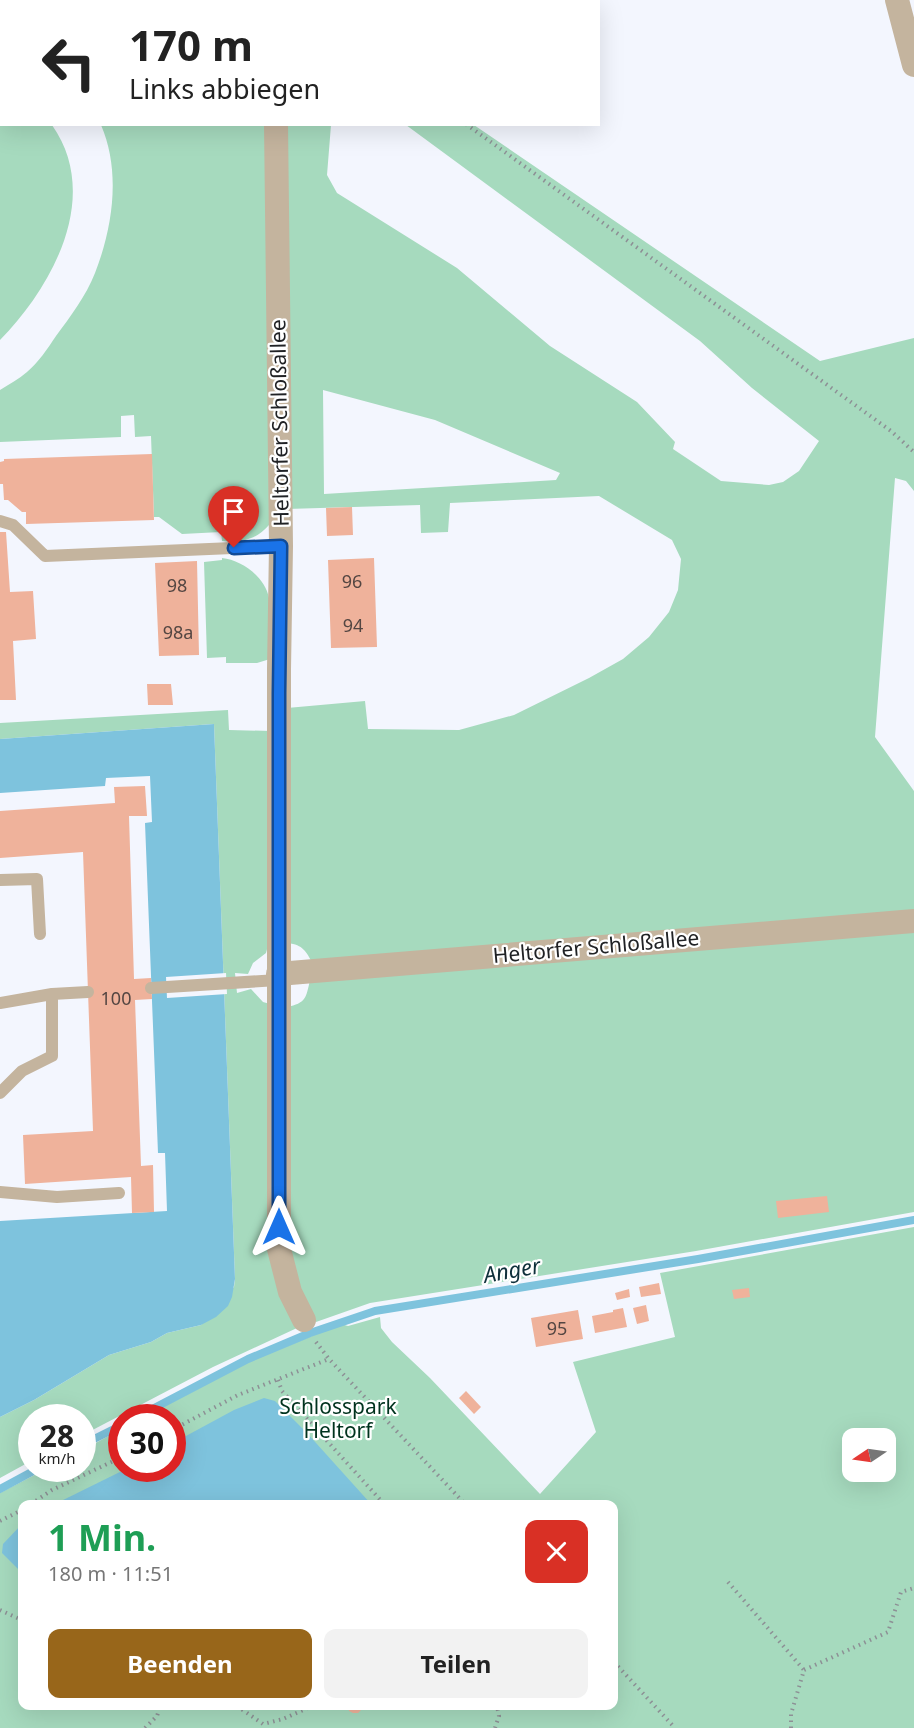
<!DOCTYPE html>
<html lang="de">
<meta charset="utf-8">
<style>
body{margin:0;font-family:"Noto Sans",sans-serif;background:#f2f2f2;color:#222;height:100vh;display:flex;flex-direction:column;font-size:22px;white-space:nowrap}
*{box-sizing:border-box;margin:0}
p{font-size:20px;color:#767676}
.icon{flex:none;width:33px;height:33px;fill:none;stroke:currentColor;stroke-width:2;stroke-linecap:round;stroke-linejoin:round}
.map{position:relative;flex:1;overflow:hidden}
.panel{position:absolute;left:18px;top:1500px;width:600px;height:210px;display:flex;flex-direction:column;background:#fff;border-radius:12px;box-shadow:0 6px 24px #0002}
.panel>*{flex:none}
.guide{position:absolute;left:0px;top:0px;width:600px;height:126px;box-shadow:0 6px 24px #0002;background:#fff;color:#222;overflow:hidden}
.needle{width:39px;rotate:257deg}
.fabs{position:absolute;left:842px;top:1428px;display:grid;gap:12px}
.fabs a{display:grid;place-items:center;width:54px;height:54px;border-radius:12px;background:#fff;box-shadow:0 6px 24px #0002;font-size:30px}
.speed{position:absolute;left:18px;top:1404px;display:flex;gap:12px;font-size:30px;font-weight:700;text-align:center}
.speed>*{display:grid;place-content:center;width:78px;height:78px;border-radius:50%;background:#fff;box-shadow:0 6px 24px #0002;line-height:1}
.speed small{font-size:15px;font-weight:400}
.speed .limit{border:9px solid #d22;background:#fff;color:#111}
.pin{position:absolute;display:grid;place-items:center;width:51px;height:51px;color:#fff;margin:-62px -26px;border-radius:50% 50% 50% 0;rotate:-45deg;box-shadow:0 0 6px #0007}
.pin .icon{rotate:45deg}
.me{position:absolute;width:66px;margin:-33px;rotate:0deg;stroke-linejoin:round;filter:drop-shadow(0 0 4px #0008)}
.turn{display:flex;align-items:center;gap:21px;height:126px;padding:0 30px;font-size:27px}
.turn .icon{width:78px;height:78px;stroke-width:2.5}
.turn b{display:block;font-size:42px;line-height:51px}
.round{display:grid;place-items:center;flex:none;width:63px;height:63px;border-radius:12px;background:#f2f2f2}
.headline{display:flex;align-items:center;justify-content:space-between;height:102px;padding:0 30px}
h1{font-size:36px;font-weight:700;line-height:45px;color:#1e9e55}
.action{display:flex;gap:12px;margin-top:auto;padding:12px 30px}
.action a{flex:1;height:69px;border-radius:12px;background:#98661a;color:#fff;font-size:24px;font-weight:700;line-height:69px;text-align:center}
.action a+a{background:#f2f2f2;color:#222}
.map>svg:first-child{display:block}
.green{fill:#a6dabe;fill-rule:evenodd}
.water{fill:#7ec3dd}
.pier{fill:#f3f6fe}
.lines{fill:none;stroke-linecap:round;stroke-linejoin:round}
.stream{stroke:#7ec3dd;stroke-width:8}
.building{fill:#efb29b}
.path{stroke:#8d9095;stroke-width:4;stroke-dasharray:1.5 4.5;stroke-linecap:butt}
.lane{stroke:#c4b49e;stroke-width:12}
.street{stroke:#c4b49e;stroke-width:24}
.route-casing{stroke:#114b97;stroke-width:15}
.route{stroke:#1a73e8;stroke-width:10}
.labels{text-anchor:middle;stroke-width:4.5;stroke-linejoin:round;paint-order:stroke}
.number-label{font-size:18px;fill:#544642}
.street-label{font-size:21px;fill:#202225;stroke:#fff}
.park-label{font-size:21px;fill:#00331e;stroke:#fff}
.water-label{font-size:22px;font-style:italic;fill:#0f303b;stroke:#fff}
</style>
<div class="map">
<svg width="914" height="1728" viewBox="0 0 914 1728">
<rect width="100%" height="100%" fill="#f3f6fe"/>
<path class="green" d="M 0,0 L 244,0 L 246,1 L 2,2 L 1,28 Z
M 0,70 L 2,124 L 52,125 C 102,196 53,286 0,340 Z
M 101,125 L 268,125 L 269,525 C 256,540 241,543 222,541 L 221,532 L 182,534 L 159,517 L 154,517 L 151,436 L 135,437 L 134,415 L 121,416 L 121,437 L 0,442 L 0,390 C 9,384 19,379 27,372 C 38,363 48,348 56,336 C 70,317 86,296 95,273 C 113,227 121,171 101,125 Z
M 284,125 L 331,125 L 327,175 L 337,193 L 457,268 L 550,346 L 637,402 L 675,442 L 673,449 L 721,481 L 769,485 L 783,482 L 799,471 L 819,441 L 752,388 L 700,341 L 406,125 L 474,125 L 820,361 L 914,338 L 914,491 L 906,481 L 895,478 L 875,737 L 914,791 L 914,914 L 313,964 C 306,951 303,945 288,943 L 287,708 L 365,701 L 368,729 L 459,730 L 514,715 L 589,678 L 623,659 L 649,637 L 669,612 L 678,590 L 681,559 L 672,540 L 599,496 L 450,503 L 448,532 L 421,533 L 420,505 L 287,509 ZM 323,390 L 435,420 L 560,473 L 556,480 L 324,494 Z
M 222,558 C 242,560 265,577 269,598 C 273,617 270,639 270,659 L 257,663 L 226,663 L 226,657 L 207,658 L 204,562 L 222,560 Z
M 228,710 L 229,730 L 271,731 L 270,938 L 266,953 L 253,963 L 248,974 L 235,973 L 237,993 L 251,989 L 263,1002 L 270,1004 L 297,1328 L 213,1367 L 83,1435 L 82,1418 L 32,1418 L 31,1461 L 0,1478 L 0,1417 L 34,1400 L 109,1355 L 151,1342 L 167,1333 L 201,1325 L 234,1287 L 235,1279 L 214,724 L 0,739 L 0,723 Z
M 914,927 L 914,1212 L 696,1251 L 370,1303 L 316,1322 L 291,1279 L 287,1007 C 306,1003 306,998 310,980 Z
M 914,1227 L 914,1728 L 0,1728 L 0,1493 L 46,1469 L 82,1468 L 83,1450 L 121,1429 L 122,1468 L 172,1468 L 172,1418 L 144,1417 L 251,1361 L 341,1324 L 348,1326 L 380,1317 L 381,1328 L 392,1342 L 430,1378 L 540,1494 L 596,1432 L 573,1362 L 675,1337 L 660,1273 ZM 852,1438 L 885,1438 L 885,1472 L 852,1472 ZM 22,1504 L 614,1504 L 614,1706 L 22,1706 Z"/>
<path class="water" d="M 214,724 L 235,1279 L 232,1297 L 228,1306 L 216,1317 L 201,1325 L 167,1333 L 151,1342 L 109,1355 L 34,1400 L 0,1417 L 0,1221 L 167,1211 L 165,1153 L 158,1153 L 145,823 L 152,822 L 150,776 L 106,778 L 105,786 L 0,793 L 0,739 Z
M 264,1398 L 275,1401 L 307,1433 L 371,1504 L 55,1504 L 126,1469 L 172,1468 L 173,1443 L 234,1410 Z
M 22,1524 L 22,1573 L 2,1553 L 3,1544 Z"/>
<path class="pier" d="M 226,973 L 227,994 L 167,998 L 166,977 Z"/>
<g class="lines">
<path class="stream" d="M 135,1418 L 248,1359 L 310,1333 L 375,1311 L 698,1259 L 914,1220
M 82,1445 L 122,1425
M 0,1489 L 39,1468"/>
</g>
<path class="building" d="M 152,454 L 154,520 L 26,524 L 26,512 L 22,512 L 8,500 L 4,500 L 3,484 L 0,484 L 0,462 L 4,461 L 4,459 Z
M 352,507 L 353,535 L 327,536 L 326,508 Z
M 0,532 L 6,532 L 10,592 L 33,591 L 36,639 L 13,641 L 16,700 L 0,700 Z
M 374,558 L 377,647 L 331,648 L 328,560 Z
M 197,561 L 199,655 L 159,656 L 155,563 Z
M 147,684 L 171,684 L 173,705 L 148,705 Z
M 145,786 L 147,816 L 129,816 L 134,979 L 151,978 L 152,999 L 135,1000 L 141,1166 L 153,1165 L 154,1212 L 132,1213 L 131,1177 L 25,1184 L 23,1135 L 93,1131 L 83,852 L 0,858 L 0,811 L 115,803 L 114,787 Z
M 827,1196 L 829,1212 L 778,1218 L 776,1201 Z
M 659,1283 L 661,1294 L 641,1297 L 639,1287 Z
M 749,1288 L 750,1297 L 734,1299 L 732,1290 Z
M 629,1289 L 630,1297 L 617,1300 L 615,1293 Z
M 646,1305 L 649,1321 L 637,1324 L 633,1308 Z
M 623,1308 L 627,1327 L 595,1333 L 592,1316 L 613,1312 L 613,1310 Z
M 578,1310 L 583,1339 L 536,1347 L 531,1318 Z
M 466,1391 L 481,1407 L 474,1414 L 459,1398 Z
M 348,1706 L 363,1706 L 363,1708 L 358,1713 L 353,1713 L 349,1711 Z"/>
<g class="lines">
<path class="path" d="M 466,124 L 891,431 L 914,452
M 316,1342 L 329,1359 L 465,1504
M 278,1380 L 282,1391 L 384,1504
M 172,1430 L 238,1395 L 329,1359
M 31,1504 L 52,1490 L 122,1457
M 0,1521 L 22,1510
M 728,1582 L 804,1670
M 0,1610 L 22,1620
M 614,1662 L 675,1728
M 150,1706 L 164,1706
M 237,1706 L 263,1724 L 283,1719 L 312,1706
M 145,1728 L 157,1716 L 160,1707
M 495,1728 L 499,1716 L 497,1706
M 791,1728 L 791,1714 L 804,1670 L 888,1632 L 901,1592 L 914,1588"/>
<path class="lane" d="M 0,521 L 13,525 L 45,556 L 281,546
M 0,880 L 37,879 L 40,934
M 151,988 L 278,980
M 0,1003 L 52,994 L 88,992
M 0,1093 L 22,1071 L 52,1056 L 52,994
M 0,1192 L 57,1197 L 119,1193"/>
<path class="street" d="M 257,0 L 260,2
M 897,0 L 914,65
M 279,2 L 280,0
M 276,124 L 281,546 L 279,669 L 279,1249 L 290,1292 L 304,1320
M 278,974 L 914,921"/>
</g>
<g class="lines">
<g class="route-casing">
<path id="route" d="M 234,548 L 281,546 L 279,693 L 279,1227"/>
</g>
<use href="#route" class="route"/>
</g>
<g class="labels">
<g class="number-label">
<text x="352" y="588">96</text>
<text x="177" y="592">98</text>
<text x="353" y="632">94</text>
<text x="178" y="639">98a</text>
<text x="116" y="1005">100</text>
<text x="557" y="1335">95</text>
</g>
<g class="street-label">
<text transform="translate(280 423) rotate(-91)" y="7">Heltorfer Schloßallee</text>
<text transform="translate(596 947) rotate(-5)" y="7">Heltorfer Schloßallee</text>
</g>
<g class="park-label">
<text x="338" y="1414">Schlosspark<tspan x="338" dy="24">Heltorf</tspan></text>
</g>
<g class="water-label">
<text transform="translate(512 1270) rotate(-10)" y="8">Anger</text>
</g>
</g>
</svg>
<div class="fabs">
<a><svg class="needle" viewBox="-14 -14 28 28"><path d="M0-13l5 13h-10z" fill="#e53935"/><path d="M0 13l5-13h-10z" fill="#767676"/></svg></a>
</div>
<div class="speed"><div>28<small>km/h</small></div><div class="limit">30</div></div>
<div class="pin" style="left:234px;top:548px;background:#d93025"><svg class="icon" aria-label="arrive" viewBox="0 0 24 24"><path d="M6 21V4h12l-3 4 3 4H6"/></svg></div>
<svg class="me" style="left:279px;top:1227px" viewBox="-20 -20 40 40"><path d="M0-17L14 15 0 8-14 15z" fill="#1a73e8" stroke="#fff" stroke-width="4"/></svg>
<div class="guide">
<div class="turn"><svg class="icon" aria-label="left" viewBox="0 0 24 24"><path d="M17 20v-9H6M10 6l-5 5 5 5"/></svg><div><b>170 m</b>Links abbiegen</div></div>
</div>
<section class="panel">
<div class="headline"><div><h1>1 Min.</h1><p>180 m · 11:51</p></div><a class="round" style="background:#d93025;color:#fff"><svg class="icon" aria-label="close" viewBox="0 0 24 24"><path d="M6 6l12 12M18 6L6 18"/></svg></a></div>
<div class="action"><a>Beenden</a><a>Teilen</a></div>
</section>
</div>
